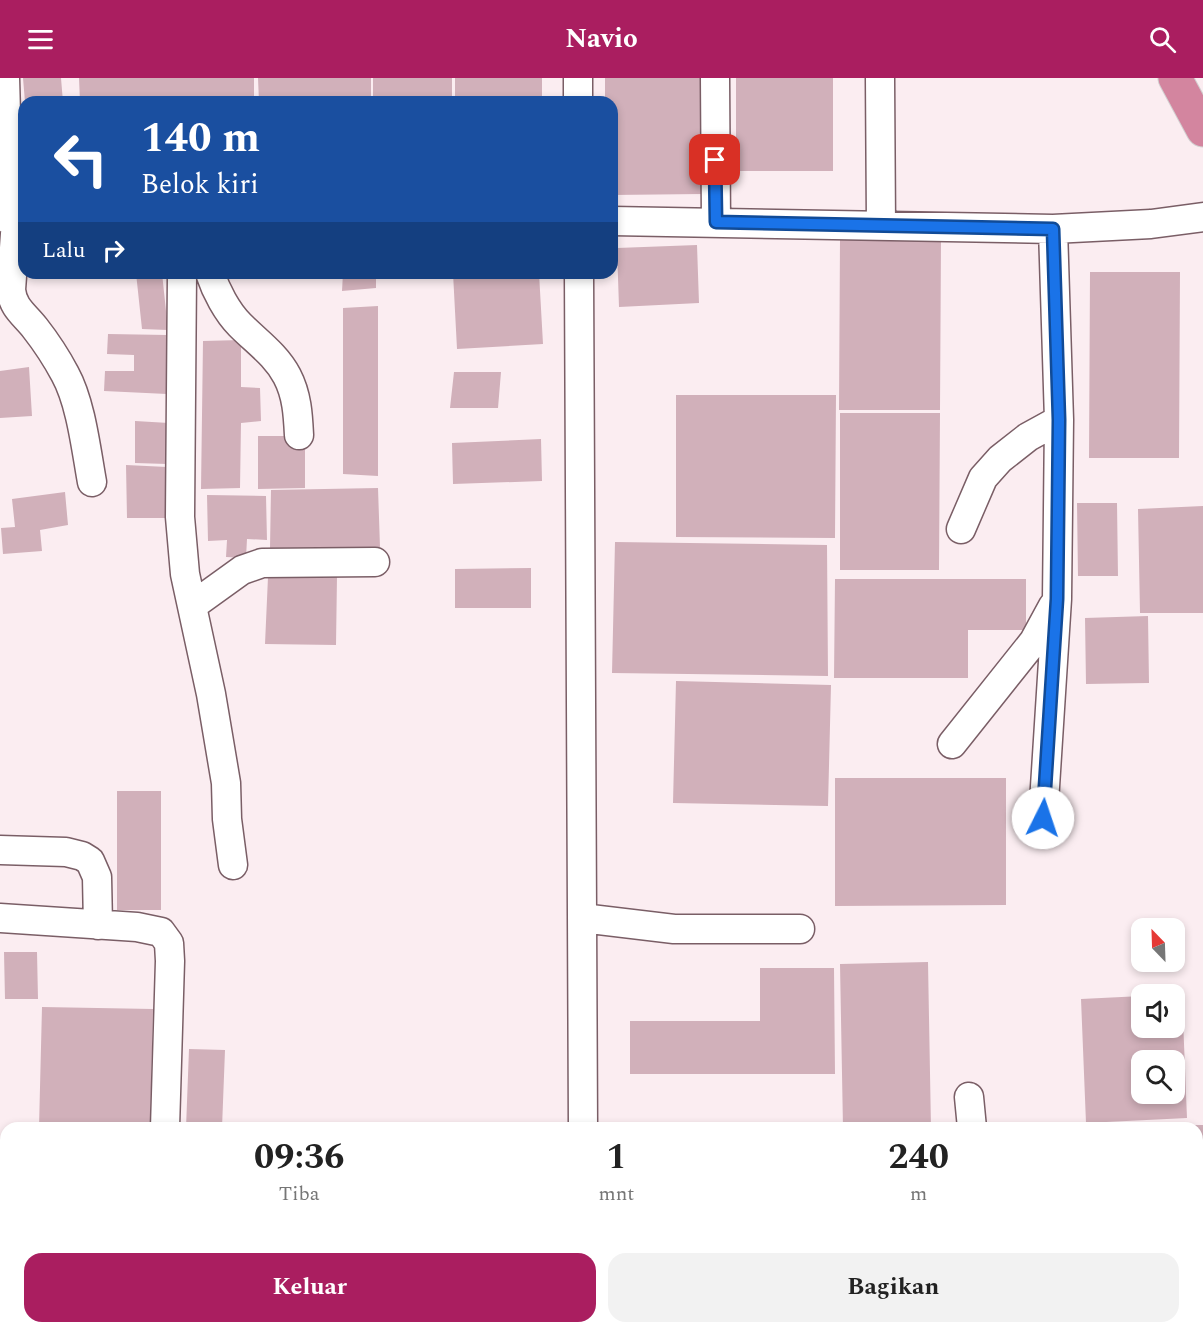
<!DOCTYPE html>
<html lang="id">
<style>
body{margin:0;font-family:Spectral,serif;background:#f2f2f2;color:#222;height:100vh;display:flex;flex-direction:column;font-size:22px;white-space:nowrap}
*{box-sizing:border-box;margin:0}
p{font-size:20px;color:#767676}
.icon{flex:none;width:33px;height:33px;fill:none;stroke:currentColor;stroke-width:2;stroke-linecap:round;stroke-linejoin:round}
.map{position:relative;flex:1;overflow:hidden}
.drawer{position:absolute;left:0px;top:1044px;width:1203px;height:212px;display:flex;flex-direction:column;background:#fff;border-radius:18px 18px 0 0;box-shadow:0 3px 9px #0003}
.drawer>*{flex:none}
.top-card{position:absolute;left:18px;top:18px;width:600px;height:183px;border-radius:18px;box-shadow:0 3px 9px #0003;background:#1a4fa0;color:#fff;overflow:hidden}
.needle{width:39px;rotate:337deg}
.buttons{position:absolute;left:1131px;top:840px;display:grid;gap:12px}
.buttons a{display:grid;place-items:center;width:54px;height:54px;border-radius:12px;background:#fff;box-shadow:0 3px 9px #0003;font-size:30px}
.pin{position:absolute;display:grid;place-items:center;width:51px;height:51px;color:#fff;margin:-26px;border-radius:12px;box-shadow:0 3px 9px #0006}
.me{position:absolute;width:66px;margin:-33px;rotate:4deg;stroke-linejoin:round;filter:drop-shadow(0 0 4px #0008)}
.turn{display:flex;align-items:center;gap:21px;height:126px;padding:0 24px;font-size:27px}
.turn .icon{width:78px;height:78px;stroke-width:2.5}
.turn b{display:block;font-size:42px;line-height:51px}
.then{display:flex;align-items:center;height:57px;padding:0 24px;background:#0003;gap:12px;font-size:22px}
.eta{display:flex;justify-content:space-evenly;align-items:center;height:102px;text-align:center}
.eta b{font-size:36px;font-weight:700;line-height:42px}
.action{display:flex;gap:12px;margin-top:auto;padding:12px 24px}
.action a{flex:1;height:69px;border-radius:18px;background:#aa1e60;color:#fff;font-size:24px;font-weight:700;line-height:69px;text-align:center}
.action a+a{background:#f2f2f2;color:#222}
header{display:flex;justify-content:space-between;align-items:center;height:78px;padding:0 24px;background:#aa1e60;color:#fff;font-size:27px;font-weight:700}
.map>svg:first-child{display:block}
.building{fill:#d1b0ba;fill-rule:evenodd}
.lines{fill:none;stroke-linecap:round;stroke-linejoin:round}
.minor-casing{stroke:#7a5e66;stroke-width:31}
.highway-casing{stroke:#d2cfd0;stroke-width:35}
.minor{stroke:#fff;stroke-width:28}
.highway{stroke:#d3859f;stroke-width:33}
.route-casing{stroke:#114b97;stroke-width:15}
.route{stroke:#1a73e8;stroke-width:10}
</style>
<header><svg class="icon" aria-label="menu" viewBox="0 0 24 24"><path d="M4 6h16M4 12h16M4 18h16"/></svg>Navio<svg class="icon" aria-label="search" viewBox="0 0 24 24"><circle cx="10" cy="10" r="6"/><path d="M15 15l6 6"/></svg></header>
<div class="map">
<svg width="1203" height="1255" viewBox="0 0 1203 1255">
<rect width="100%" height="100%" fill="#fbedf1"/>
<path class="building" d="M 23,0 L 61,0 L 63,24 L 25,24 Z
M 79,0 L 254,0 L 254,18 L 131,24 L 80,24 Z
M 258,0 L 371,0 L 371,24 L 259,24 Z
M 373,0 L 452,0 L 452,24 L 373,24 Z
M 455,0 L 542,0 L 542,24 L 455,24 Z
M 605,0 L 700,0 L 702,116 L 612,117 L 612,24 L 605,24 Z
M 736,0 L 833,0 L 833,93 L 736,93 Z
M 840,162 L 941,162 L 940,332 L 839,332 Z
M 697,167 L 699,225 L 619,229 L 617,170 Z
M 1090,194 L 1180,194 L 1179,380 L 1089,380 Z
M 136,195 L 162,195 L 168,252 L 142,251 Z
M 343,195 L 376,195 L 376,210 L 342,213 Z
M 453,195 L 539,195 L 543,266 L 457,271 Z
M 378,228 L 378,398 L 343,396 L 343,230 Z
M 108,256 L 167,257 L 167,316 L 104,313 L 105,293 L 134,293 L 134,277 L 107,276 Z
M 241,262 L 241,309 L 260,310 L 261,343 L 241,345 L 240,410 L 201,411 L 203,263 Z
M 29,289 L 32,338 L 0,340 L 0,293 Z
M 454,294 L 501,294 L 498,330 L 450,330 Z
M 676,317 L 836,317 L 835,460 L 676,459 Z
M 840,335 L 940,335 L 939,492 L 840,492 Z
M 135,343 L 169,345 L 167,386 L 135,385 Z
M 258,358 L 305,358 L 305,410 L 258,411 Z
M 541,361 L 542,403 L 453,406 L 452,365 Z
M 126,387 L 167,389 L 169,440 L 127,440 Z
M 378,410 L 380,469 L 270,470 L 271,412 Z
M 65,414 L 68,447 L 40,452 L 42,473 L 3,476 L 1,450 L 15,449 L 12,421 Z
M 207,417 L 266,418 L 267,462 L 247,461 L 246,480 L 226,479 L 227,462 L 208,463 Z
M 1077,425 L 1117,425 L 1118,498 L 1078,498 Z
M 1203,428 L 1203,535 L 1140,535 L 1138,431 Z
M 615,464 L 827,467 L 828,598 L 612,595 Z
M 531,490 L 531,530 L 455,530 L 455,491 Z
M 337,498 L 336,567 L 265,566 L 268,499 Z
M 835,501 L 1026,501 L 1026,552 L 968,552 L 968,600 L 834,600 Z
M 1148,538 L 1149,605 L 1086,606 L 1085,540 Z
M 676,603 L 831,607 L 828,728 L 673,725 Z
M 835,700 L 1006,700 L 1006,827 L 835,828 Z
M 117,713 L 161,713 L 161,832 L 117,832 Z
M 4,874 L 37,874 L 38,921 L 5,921 Z
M 928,884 L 931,1050 L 843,1050 L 840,886 Z
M 760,890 L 834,890 L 835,996 L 630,996 L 630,943 L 760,943 Z
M 1182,916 L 1187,1040 L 1086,1045 L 1081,921 L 1142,918 L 1142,950 L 1174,950 L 1174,917 ZM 1142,982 L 1174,982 L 1174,1016 L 1142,1016 Z
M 42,929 L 153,931 L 150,1050 L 39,1050 Z
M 189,971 L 225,972 L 222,1050 L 186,1050 Z
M 1203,1047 L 1203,1140 L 1197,1140 L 1197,1050 L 1100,1050 L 1100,1048 Z
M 1197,1156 L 1203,1156 L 1203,1255 L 1142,1255 L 1142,1250 L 1197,1250 Z
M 515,1250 L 555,1250 L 555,1255 L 515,1255 Z
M 723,1250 L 806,1250 L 806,1255 L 723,1255 Z
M 811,1250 L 913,1250 L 913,1255 L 811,1255 Z"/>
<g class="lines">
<g class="minor-casing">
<path id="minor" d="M 5,0 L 9,142
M 578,0 L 578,24
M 715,0 L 716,144
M 880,0 L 881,147
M 16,142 L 11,212 C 13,230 24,236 35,250 C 46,264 57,281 65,296 C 81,325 86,371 92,404
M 612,143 L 1053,151 L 1151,146 L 1203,139
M 182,195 L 180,439 L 185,496 L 211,616 L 226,705 L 227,741 L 233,787
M 210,195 C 216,213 227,234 240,247 C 257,264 276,277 287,298 C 297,317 298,337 299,357
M 579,195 L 583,1050
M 961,451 L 983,400 L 1000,381 L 1028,359 L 1059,342
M 192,528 L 242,492 L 262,485 L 375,484
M 952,666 L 1034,563 L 1053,528
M 1043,740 L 1057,521 L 1059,342 L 1053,151
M 0,772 L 66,774 L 82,778 L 90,783 L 97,799 L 98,847
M 0,840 L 137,849 L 161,854 L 169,865 L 170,883 L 165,1050
M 582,840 L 674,851 L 800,851
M 969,1019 L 972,1050
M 34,1250 L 157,1255
M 584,1250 L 584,1255
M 987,1250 L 987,1255"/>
</g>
<g class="highway-casing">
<path id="highway" d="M 1175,0 L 1203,52"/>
</g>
<use href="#minor" class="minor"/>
<use href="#highway" class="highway"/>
</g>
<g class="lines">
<g class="route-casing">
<path id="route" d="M 715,82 L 716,144 L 1053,151 L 1059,342 L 1058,431 L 1057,521 L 1043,740"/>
</g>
<use href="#route" class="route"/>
</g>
</svg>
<div class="buttons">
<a><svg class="needle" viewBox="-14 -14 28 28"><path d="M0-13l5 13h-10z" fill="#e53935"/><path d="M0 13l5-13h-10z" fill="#767676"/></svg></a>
<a><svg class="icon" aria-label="sound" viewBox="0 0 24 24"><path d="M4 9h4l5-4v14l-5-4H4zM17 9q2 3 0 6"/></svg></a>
<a><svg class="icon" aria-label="search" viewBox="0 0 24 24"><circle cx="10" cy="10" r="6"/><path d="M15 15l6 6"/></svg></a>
</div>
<div class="pin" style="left:715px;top:82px;background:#d93025"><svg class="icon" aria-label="arrive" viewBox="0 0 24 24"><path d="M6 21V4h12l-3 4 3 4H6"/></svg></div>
<svg class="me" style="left:1043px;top:740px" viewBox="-20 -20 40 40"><circle r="19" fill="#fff"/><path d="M0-13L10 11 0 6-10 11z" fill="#1a73e8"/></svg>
<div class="top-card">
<div class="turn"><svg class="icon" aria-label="left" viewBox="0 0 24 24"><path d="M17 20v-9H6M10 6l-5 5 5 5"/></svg><div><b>140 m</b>Belok kiri</div></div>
<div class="then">Lalu<svg class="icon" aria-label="right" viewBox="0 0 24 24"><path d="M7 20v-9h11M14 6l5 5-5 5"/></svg></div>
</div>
<section class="drawer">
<div class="eta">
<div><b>09:36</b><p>Tiba</p></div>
<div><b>1</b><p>mnt</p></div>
<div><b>240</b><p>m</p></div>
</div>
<div class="action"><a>Keluar</a><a>Bagikan</a></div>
</section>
</div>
